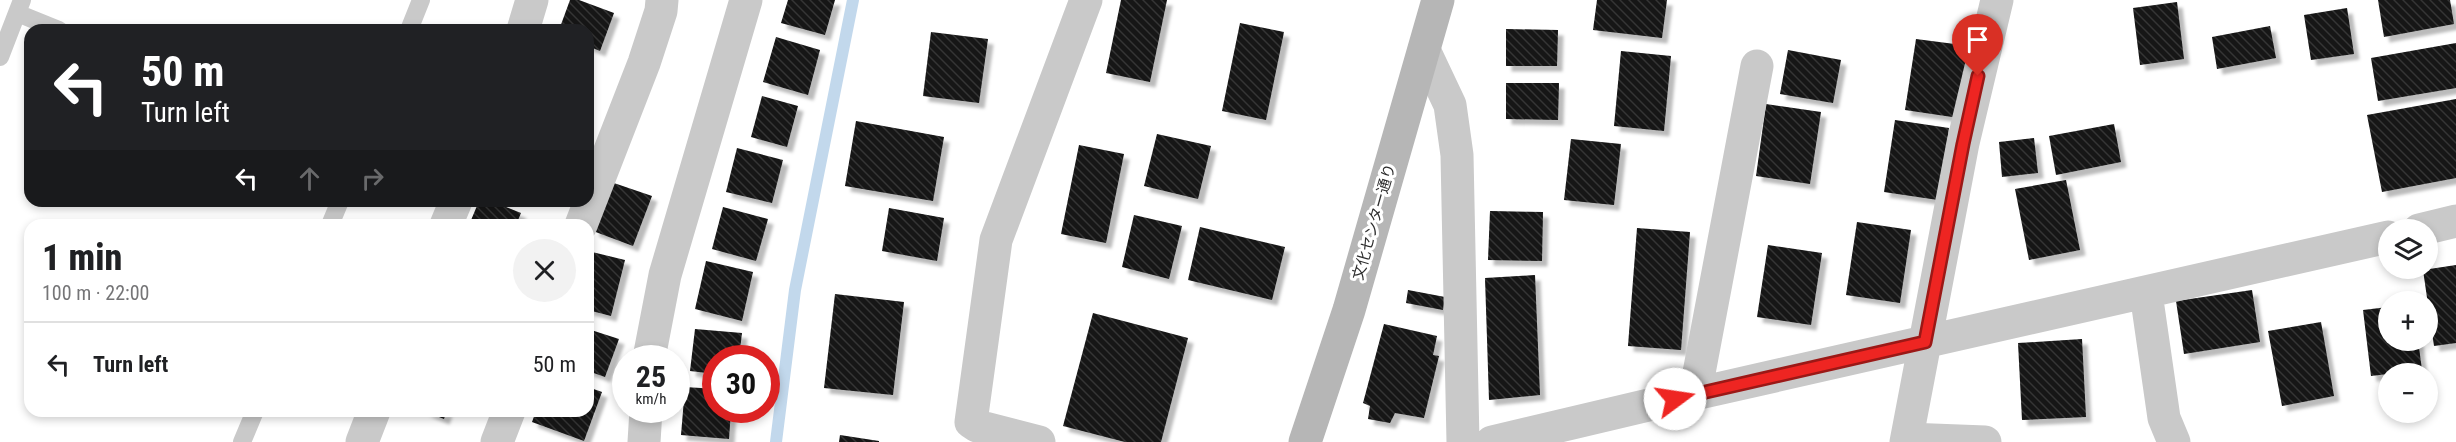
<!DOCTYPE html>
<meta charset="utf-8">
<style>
body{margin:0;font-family:"Roboto Condensed","Noto Sans JP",sans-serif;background:#f2f2f2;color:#202124;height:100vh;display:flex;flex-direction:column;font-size:22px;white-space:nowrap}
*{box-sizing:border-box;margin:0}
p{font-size:20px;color:#757577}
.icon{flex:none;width:33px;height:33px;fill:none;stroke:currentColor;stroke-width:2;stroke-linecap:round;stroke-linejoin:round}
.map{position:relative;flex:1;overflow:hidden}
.side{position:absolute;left:24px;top:219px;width:570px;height:198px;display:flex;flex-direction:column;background:#fff;border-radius:18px;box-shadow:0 3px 9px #0003}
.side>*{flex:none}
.guide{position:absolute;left:24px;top:24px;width:570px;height:183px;border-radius:18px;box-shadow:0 3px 9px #0003;background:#202124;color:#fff;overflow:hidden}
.controls{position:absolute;left:2378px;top:219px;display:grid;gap:12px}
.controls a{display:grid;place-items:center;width:60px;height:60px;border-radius:50%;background:#fff;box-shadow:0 3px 9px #0003;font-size:30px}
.speed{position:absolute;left:612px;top:345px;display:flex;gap:12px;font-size:30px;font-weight:700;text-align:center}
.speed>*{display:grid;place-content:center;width:78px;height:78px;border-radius:50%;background:#fff;box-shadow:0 3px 9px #0003;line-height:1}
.speed small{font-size:15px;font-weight:400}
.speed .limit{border:9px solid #d22;background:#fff;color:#111}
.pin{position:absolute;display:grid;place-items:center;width:51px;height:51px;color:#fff;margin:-62px -26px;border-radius:50% 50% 50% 0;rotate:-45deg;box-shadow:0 0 6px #0007}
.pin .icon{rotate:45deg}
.me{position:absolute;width:66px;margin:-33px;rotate:76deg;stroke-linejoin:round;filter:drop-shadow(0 0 4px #0008)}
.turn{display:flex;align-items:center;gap:21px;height:126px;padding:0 18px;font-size:27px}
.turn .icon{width:78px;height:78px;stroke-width:2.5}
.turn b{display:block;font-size:42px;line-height:51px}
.lanes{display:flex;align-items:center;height:57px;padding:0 18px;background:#0003;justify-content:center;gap:30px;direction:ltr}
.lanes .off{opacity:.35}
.round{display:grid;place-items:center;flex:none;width:63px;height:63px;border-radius:32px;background:#f2f2f2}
.overview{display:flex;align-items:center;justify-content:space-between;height:102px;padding:0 18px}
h1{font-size:36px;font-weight:800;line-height:45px}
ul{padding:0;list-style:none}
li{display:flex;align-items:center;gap:18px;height:84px;padding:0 18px;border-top:2px solid #e0e0e0}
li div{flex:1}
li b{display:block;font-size:22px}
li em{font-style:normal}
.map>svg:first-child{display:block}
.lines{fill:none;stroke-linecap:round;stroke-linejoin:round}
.stream{stroke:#c2d8ec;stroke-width:12}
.building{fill:url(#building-back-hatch);filter:url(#shadow)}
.lane{stroke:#c9c9c9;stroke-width:18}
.street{stroke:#c9c9c9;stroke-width:33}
.secondary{stroke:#b6b6b6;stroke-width:33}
.route-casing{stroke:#9b1816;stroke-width:15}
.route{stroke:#ee2522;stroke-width:10}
.labels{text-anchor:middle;stroke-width:6;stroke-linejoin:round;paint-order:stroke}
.street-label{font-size:15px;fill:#2c2c2c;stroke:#fff}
</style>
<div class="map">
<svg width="2456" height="442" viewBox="0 0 2456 442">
<defs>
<pattern id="building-back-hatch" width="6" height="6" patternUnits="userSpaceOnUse" patternTransform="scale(1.5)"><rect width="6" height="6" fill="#131313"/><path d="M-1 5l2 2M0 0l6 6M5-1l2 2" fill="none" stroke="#363636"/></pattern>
<filter id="shadow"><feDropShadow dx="5.5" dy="5.5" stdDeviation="1.5" flood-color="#0004"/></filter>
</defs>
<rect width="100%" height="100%" fill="#fff"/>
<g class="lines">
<path class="stream" d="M 776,442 L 795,290 L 853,0"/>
</g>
<path class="building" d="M 570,0 L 579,0 L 614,13 L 600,51 L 588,46 L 588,30 L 559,30 Z
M 788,0 L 835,0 L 825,35 L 781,23 Z
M 1121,0 L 1167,0 L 1150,82 L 1106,73 Z
M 1597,0 L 1667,0 L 1662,38 L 1593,30 Z
M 2378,0 L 2450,0 L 2454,24 L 2384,37 Z
M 2177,2 L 2184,59 L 2140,65 L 2133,8 Z
M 2347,8 L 2354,54 L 2311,60 L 2304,15 Z
M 1240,23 L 1284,32 L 1266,120 L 1222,111 Z
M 2270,26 L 2276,58 L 2217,69 L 2212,37 Z
M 1506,29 L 1558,30 L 1557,66 L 1506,66 Z
M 931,32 L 988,39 L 979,103 L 923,96 Z
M 776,37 L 820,50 L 808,95 L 763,82 Z
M 1916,39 L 1970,46 L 1959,118 L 1905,110 Z
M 2456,43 L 2456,88 L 2378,101 L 2371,58 Z
M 1788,50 L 1841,60 L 1833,103 L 1780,94 Z
M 1621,51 L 1671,56 L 1664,131 L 1614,126 Z
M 1506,83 L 1559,83 L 1558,120 L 1506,119 Z
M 762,96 L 798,106 L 787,147 L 751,137 Z
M 2456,99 L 2456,178 L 2382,192 L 2367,115 Z
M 1766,104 L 1821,112 L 1810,184 L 1756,176 Z
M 1895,120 L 1949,128 L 1938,200 L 1884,192 Z
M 856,121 L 944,137 L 933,201 L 845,186 Z
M 2114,124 L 2121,162 L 2056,175 L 2049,136 Z
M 1157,134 L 1211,146 L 1198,199 L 1144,186 Z
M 2034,138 L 2038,173 L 2002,177 L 1999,142 Z
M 1571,139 L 1621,144 L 1614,205 L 1564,200 Z
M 1079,145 L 1124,154 L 1106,243 L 1061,234 Z
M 737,148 L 783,160 L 772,203 L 726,192 Z
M 2066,180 L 2080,250 L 2029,260 L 2015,189 Z
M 611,182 L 652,196 L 633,246 L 593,231 Z
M 479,201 L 491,201 L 521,213 L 516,225 L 469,225 Z
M 723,207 L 768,219 L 756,261 L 712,249 Z
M 889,208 L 944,218 L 937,261 L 882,251 Z
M 1490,211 L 1543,212 L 1542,261 L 1488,260 Z
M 1134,215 L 1182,226 L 1169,279 L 1122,267 Z
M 1857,222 L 1911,230 L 1900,303 L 1846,295 Z
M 1200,227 L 1285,247 L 1272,300 L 1188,280 Z
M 1637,228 L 1690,232 L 1681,350 L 1628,346 Z
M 1768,245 L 1822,253 L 1811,325 L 1757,317 Z
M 588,251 L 625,260 L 611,316 L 588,310 Z
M 706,261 L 753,272 L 742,321 L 695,309 Z
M 2456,265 L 2456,343 L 2434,346 L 2423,270 Z
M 1535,275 L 1540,395 L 1489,400 L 1485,278 Z
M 1408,290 L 1445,297 L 1443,310 L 1406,303 Z
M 2252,290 L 2260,342 L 2184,354 L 2176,301 Z
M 835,294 L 904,302 L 893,395 L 824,388 Z
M 2388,307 L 2388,340 L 2418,340 L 2422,370 L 2371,376 L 2363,310 Z
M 1093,313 L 1188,338 L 1161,442 L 1125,442 L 1063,426 Z
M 2321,322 L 2334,396 L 2282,406 L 2268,331 Z
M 1384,324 L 1437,336 L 1433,355 L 1439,356 L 1424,418 L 1395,413 L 1390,423 L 1368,419 L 1370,406 L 1363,403 Z
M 588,329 L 619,339 L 605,377 L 588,371 Z
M 695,329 L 742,333 L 739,358 L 716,358 L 716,374 L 690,371 Z
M 2082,339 L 2086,417 L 2022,420 L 2018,343 Z
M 588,387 L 602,392 L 584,441 L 532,422 L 536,411 L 588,411 Z
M 685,387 L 716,389 L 716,410 L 731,410 L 729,439 L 681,435 Z
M 424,411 L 447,411 L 444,419 Z
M 840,435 L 879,441 L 879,442 L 839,442 Z"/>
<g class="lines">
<path class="lane" d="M 17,13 L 59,30
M 409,30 L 421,0
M 0,57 L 22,0
M 330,225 L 340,201
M 242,442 L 255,411"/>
<path class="street" d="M 523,30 L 532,0
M 1424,50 L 1450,105 L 1457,155 L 1463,442
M 446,225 L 456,201
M 581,225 L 644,63 L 661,11 L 662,0
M 2419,230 L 2456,221
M 2146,293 L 2164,418 L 2174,442
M 649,358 L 665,275 L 746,0
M 1695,394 L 1757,66
M 1907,439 L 1985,442
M 362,442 L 374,411
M 497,442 L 509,411
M 644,442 L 646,410
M 1039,442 L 977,426 L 971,422 L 996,240 L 1086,0
M 1492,442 L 1695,394 L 2388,237
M 1906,442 L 1963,143 L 1997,0"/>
<path class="secondary" d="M 1305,442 L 1349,310 L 1438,0"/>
</g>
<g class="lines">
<g class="route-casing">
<path id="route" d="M 1675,399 L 1925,342 L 1963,144 L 1978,76"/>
</g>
<use href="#route" class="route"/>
</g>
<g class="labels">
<g class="street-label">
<text transform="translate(1374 222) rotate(-74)" y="5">文化センター通り</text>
</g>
</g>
</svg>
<div class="controls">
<a><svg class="icon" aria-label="layers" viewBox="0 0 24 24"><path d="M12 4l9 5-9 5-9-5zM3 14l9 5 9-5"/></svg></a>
<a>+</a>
<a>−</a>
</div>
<div class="speed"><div>25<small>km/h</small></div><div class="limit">30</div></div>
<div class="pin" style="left:1978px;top:76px;background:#d93025"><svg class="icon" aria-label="arrive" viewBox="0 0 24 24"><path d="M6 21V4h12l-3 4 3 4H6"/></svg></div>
<svg class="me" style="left:1675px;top:399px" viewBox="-20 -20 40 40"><circle r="19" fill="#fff"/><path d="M0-13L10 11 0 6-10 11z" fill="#ee2522"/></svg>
<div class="guide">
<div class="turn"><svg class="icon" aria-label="left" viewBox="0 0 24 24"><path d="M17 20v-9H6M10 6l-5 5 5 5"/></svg><div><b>50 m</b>Turn left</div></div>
<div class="lanes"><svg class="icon" aria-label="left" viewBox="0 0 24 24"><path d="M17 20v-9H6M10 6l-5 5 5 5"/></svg><svg class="icon off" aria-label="ahead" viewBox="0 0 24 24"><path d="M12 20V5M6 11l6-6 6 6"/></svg><svg class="icon off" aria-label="right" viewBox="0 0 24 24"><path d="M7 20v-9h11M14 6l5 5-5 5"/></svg></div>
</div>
<section class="side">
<div class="overview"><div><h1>1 min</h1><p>100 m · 22:00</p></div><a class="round"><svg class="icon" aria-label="close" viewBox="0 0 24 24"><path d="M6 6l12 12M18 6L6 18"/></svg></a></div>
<ul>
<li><svg class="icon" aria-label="left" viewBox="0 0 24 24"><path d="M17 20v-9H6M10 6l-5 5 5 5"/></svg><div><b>Turn left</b></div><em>50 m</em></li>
</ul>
</section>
</div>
